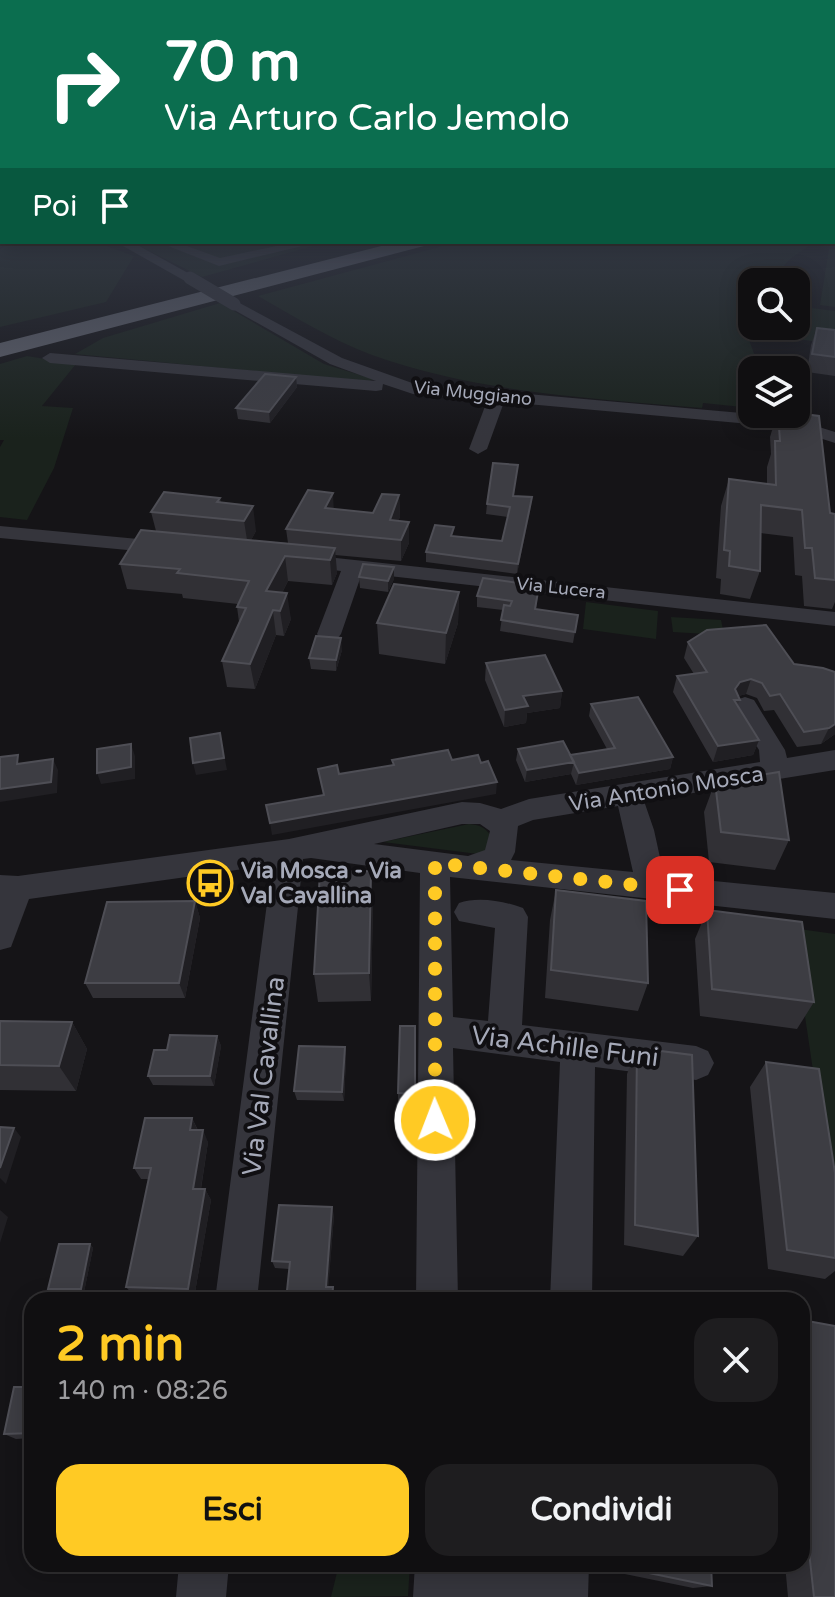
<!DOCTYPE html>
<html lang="it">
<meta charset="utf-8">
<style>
body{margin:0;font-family:"Varela Round",sans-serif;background:#1e1d1f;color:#f1f3f6;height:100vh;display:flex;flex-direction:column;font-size:30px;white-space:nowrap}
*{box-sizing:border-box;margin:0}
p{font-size:26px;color:#9c9c9f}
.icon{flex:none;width:44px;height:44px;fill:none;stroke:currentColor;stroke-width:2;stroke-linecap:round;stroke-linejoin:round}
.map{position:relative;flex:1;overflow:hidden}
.panel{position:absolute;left:24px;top:1292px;width:786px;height:280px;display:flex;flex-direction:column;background:#100f11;border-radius:24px;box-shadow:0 4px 20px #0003,0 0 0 2px #302f31}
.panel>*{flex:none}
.top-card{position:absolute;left:0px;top:0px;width:836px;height:244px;box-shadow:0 4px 20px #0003,0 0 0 2px #302f31;background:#0b6e4f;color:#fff;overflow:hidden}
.tools{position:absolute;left:738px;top:268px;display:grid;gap:16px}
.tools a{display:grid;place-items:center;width:72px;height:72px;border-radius:16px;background:#100f11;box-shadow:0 4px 20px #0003,0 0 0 2px #302f31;font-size:40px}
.pin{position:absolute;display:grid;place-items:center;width:68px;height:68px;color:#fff;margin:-34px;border-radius:16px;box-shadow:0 4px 12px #0006}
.me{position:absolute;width:88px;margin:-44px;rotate:359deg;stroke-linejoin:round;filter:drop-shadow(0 0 6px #0008)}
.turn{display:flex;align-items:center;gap:28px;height:168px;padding:0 32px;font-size:36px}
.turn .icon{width:104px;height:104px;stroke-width:2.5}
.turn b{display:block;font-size:56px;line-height:68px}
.then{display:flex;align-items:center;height:76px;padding:0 32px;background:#0003;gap:16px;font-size:30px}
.round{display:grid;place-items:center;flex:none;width:84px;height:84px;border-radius:24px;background:#1e1d1f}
.head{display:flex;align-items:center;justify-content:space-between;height:136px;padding:0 32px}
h1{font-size:48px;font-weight:700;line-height:60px;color:#ffca24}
.action{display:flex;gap:16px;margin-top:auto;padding:16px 32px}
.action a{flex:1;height:92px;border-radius:24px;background:#ffca24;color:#111;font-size:32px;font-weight:700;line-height:92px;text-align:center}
.action a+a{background:#1e1d1f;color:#f1f3f6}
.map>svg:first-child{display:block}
.green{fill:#1a221c}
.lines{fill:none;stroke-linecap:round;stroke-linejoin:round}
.minor{fill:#35353c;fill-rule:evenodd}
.highway{fill:#61636d;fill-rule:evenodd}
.minor-bridge{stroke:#35353c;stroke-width:13}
.wall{fill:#313035}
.shaded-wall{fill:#201f23}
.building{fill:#3d3d43;stroke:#4e4e55;stroke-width:2}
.route{stroke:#ffca24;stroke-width:14;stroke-dasharray:0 25.2}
.labels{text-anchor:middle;stroke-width:8;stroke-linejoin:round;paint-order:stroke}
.far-street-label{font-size:18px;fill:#a5a9b8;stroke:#100f12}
.street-label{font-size:22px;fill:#a5a9b8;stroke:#100f12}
.poi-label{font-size:22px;font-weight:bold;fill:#a5a9b8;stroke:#100f12;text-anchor:start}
.near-street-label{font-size:26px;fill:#a5a9b8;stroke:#100f12}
</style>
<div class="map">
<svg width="835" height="1597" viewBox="0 0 835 1597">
<rect width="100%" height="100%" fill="#151417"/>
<path class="green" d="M 13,242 L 95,242 L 134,256 L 106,302 L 0,327 L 0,249 Z
M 131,242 L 327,242 L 202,277 Z
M 458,242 L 814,242 L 790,259 L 769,282 L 752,282 L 752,300 L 740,315 L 760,370 L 752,370 L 752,408 L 703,403 L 702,408 C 591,398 478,393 372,355 C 332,340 295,317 258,296 Z
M 829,249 L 835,249 L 835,307 L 820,305 Z
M 220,303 L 324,364 L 373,379 L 368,382 L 75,354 L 103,338 Z
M 796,306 L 835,311 L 835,344 L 781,337 L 784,326 L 796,326 Z
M 27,356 L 76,364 L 42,406 L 73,408 L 54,468 L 27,520 L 0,517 L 0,447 L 4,440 L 0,440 L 0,364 Z
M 586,602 L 658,611 L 656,639 L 583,629 Z
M 671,617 L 721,620 L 724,635 L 673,632 Z
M 469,824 C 479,825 485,827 491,836 L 487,850 L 478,854 L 383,842 Z
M 792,928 L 835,934 L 835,1220 Z
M 339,1564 L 410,1564 L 408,1596 L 331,1597 Z"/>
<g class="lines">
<path class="minor" d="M 116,242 L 132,242 L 197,278 L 185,281 Z
M 158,242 L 176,242 L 220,258 L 295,242 L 319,242 L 219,266 Z
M 234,300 L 342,358 L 415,384 L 787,417 L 835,432 L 835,443 L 785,427 L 504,402 L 487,449 L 478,454 L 469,449 L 487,401 L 413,394 L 383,384 L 382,390 L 376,391 L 50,363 L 42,358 L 50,353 L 376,381 L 330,364 L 229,307 L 227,304 Z
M 0,526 L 170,542 L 181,548 L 170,554 L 0,538 Z
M 299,554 L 835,612 L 835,626 L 362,573 L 341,634 L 337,639 L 321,639 L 317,634 L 341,571 L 291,565 L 288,560 Z
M 745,697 L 754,700 L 785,750 L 787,758 L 835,750 L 835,770 L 644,801 L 654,830 L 664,876 L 835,893 L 835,919 L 450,877 L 453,1017 L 488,1021 L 495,928 L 459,921 L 454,912 L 459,903 C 478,896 504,901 523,908 L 528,917 L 522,1025 L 696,1046 L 708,1051 L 714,1063 L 708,1075 L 696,1080 L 595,1067 L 592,1300 L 550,1300 L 560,1062 L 453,1048 L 458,1300 L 416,1300 L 420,873 L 311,858 L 303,859 L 257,1300 L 215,1300 L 272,865 L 29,899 L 11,947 L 0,950 L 0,875 L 18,876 L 289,839 L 462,802 L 480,803 L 501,809 L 529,799 L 760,762 L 759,750 L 732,706 L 736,700 ZM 618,806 L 633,872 L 511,860 L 515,852 L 518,826 L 533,820 ZM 462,824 L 480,824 L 490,831 L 485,850 L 468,856 L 374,844 Z
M 179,1564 L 229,1564 L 226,1597 L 176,1597 Z
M 415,1564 L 523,1564 L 539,1568 L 539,1564 L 589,1564 L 588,1597 L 413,1597 Z"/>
<path class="highway" d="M 397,242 L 427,242 L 424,246 L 0,357 L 0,343 Z"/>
<path class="minor-bridge" d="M 190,278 L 234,304"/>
</g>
<path class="wall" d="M 817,328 L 835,330 L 835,376 L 807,372 L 811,345 Z
M 296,377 L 297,387 L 270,423 L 238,419 L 236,408 Z
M 777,414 L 796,414 L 830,513 L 835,514 L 835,602 L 832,609 L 804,606 L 802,576 L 795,575 L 793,537 L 761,533 L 760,571 L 750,599 L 720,594 L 721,579 L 716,578 L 721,506 L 729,479 L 767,484 L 767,467 L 771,454 L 770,437 Z
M 399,495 L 400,517 L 398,521 L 409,543 L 401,561 L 335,555 L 337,573 L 332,585 L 288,581 L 282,593 L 291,619 L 284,636 L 276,635 L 255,689 L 227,687 L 222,661 L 239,622 L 237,607 L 238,604 L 183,598 L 182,594 L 127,589 L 120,564 L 156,531 L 151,512 L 220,498 L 221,503 L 256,531 L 251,540 L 288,543 L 286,529 L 334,509 L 373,513 Z
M 514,496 L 532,497 L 517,574 L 426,562 L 426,552 L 454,536 L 502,541 L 508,517 L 486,514 L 487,504 Z
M 359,577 L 394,579 L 388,592 L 360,588 Z
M 539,586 L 536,609 L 578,615 L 573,643 L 500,631 L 503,610 L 477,607 L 477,596 Z
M 459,592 L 458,623 L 445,664 L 379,654 L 377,623 Z
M 707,630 L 835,734 L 821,744 L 797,747 L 774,710 L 764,711 L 757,698 L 746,694 L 738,696 L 740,700 L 737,706 L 759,740 L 753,755 L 713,762 L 673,692 L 677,676 L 694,674 L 684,658 L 688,642 Z
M 342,650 L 336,671 L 311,669 L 309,658 Z
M 486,663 L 562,691 L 560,708 L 527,713 L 526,723 L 504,727 L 485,680 Z
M 591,704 L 673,757 L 670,769 L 576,785 L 571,774 L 525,782 L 516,760 L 518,749 L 570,756 L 607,749 L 589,716 Z
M 715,782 L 789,840 L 775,870 L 709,862 L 704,812 Z
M 556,890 L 648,983 L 638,1011 L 545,998 L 550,920 Z
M 195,901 L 200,918 L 185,998 L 93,998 L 85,983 Z
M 373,901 L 371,1001 L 318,1002 L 314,974 Z
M 707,910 L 814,1002 L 797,1029 L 700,1016 L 695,939 Z
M 0,1021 L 72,1022 L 87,1049 L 76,1091 L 0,1090 Z
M 415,1026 L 415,1103 L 398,1103 L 398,1093 Z
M 217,1036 L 221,1046 L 214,1086 L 153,1085 L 148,1076 Z
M 345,1047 L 346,1057 L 344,1101 L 297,1100 L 294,1091 Z
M 637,1048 L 698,1236 L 683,1256 L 624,1245 L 627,1074 Z
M 766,1062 L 835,1173 L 835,1271 L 825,1279 L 768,1269 L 750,1087 Z
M 192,1118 L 198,1130 L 208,1142 L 201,1189 L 205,1189 L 211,1200 L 194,1298 L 134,1296 L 126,1287 L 149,1179 L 141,1179 L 134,1168 Z
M 334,1215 L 328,1287 L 333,1287 L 334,1293 L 289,1269 L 275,1268 L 272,1261 Z
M 90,1244 L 93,1248 L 84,1292 L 52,1293 L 48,1289 Z
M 802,1320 L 835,1597 L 788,1597 L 785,1564 L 802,1564 Z
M 32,1387 L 32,1438 L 16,1439 L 4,1434 Z
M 54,1564 L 146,1564 L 146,1566 Z
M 620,1564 L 711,1564 L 712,1586 L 693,1588 L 620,1573 Z"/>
<path class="shaded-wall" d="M 296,377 L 297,387 L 270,423 L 269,412 Z
M 333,493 L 334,514 L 325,508 Z
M 399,495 L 400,517 L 391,539 L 390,520 Z
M 532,497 L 531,507 L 517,574 L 518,564 Z
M 253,506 L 256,531 L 248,546 L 244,521 Z
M 409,522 L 409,543 L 401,561 L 401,540 Z
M 335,548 L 337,573 L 332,585 L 330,560 Z
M 285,556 L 288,581 L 273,611 L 276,635 L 255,689 L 250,664 L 266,591 Z
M 394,567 L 394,579 L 388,592 L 388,581 Z
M 459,592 L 458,623 L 445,664 L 446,633 Z
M 287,593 L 291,619 L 284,636 L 280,611 Z
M 341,638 L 342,650 L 336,671 L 336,660 Z
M 751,679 L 746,694 L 735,697 L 735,689 L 740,682 Z
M 562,691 L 560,708 L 527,713 L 526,723 L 504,727 L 505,710 L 523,696 Z
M 835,724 L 835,734 L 821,744 L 829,728 Z
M 220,733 L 227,770 L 196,775 L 193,763 Z
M 759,740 L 753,755 L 713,762 L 718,746 Z
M 131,744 L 135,756 L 135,779 L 101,784 L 97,773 Z
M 673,757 L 670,769 L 576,785 L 579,773 Z
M 53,759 L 58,770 L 57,793 L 0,802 L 0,789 Z
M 574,762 L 571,774 L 525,782 L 527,770 Z
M 497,782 L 496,794 L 272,835 L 270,823 Z
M 371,871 L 373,901 L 371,1001 L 369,973 Z
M 195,901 L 200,918 L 185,998 L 179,983 Z
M 72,1022 L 87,1049 L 76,1091 L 59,1066 Z
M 217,1036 L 221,1046 L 214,1086 L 210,1076 Z
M 345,1047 L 346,1057 L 344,1101 L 342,1092 Z
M 192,1118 L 198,1131 L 190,1130 Z
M 14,1128 L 21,1137 L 6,1184 L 0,1178 L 0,1168 Z
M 203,1130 L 208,1142 L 199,1200 L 193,1189 Z
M 205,1189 L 211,1200 L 194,1298 L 188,1289 Z
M 332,1207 L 334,1215 L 328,1293 L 326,1287 Z
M 0,1210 L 8,1217 L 0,1243 Z
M 90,1244 L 93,1248 L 84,1292 L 81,1289 Z
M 292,1564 L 301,1564 L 300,1569 L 292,1566 Z"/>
<path class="building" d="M 817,328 L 835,330 L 835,357 L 812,354 Z
M 265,374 L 296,377 L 269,412 L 236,408 Z
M 796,413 L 819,416 L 830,513 L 835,514 L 835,580 L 815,578 L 812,548 L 805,548 L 802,510 L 761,505 L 760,571 L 729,566 L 730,551 L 724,550 L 729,479 L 776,485 L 775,441 L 780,441 L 778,414 Z
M 493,463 L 518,465 L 513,496 L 532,497 L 518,564 L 426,552 L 435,525 L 454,527 L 451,536 L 502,541 L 510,507 L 487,504 Z
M 308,490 L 333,493 L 325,508 L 373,513 L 382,494 L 399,495 L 390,520 L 409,522 L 401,540 L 286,529 Z
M 164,492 L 220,498 L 217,502 L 253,506 L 244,521 L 151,512 Z
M 141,530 L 335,548 L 330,560 L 285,556 L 266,591 L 287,593 L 280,611 L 273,610 L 250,664 L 222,661 L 246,608 L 237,607 L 249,581 L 177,573 L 180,569 L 120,564 Z
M 363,564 L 394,567 L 388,581 L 359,577 Z
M 483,578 L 539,586 L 535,609 L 578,615 L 575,632 L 501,620 L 504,605 L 510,606 L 512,601 L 477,596 Z
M 394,584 L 459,592 L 446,633 L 377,623 Z
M 766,625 L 794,664 L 823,668 L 835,672 L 835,724 L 829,728 L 804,732 L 780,694 L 770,696 L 762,683 L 751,679 L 740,682 L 735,689 L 740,700 L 734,700 L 759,740 L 718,746 L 677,676 L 707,672 L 688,642 L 707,630 Z
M 316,636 L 341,638 L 336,660 L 309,658 Z
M 545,655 L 562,691 L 523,696 L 528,706 L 505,710 L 486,663 Z
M 638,697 L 673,757 L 579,773 L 570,755 L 615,748 L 591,704 Z
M 220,733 L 224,758 L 193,763 L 190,738 Z
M 563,741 L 574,762 L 527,770 L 518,749 Z
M 131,744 L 131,767 L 97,773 L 97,749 Z
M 448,750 L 452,760 L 478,755 L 481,763 L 488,761 L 497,782 L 270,823 L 266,805 L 324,795 L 318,769 L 337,765 L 339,774 L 394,765 L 392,760 Z
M 18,755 L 17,764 L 53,759 L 51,782 L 0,789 L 0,757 Z
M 779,772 L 789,840 L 721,832 L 715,782 Z
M 371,871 L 369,973 L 314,974 L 320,872 Z
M 556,890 L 646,901 L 648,983 L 551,970 Z
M 195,901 L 179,983 L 85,983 L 107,902 Z
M 707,910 L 802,922 L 814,1002 L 712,989 Z
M 0,1021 L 72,1022 L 59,1066 L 0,1065 Z
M 400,1026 L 415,1026 L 415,1094 L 398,1093 Z
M 170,1035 L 217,1036 L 210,1076 L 148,1076 L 154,1050 L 167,1050 Z
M 299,1046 L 345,1047 L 342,1092 L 294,1091 Z
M 637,1048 L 692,1055 L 698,1236 L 635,1225 Z
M 766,1062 L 819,1069 L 835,1173 L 835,1258 L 787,1250 Z
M 145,1118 L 192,1118 L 190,1130 L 203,1130 L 193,1189 L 205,1189 L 188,1289 L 126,1287 L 151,1168 L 134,1168 Z
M 0,1127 L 14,1128 L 0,1168 Z
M 279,1205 L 332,1207 L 326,1287 L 333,1287 L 332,1300 L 286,1300 L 290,1262 L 272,1261 Z
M 59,1244 L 90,1244 L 81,1289 L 48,1289 Z
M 632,1294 L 666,1300 L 632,1300 Z
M 802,1320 L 835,1326 L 835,1597 L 814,1597 L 802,1487 Z
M 14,1387 L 32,1387 L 32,1433 L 4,1434 Z
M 634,1564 L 711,1564 L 712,1586 L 634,1570 Z"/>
<linearGradient id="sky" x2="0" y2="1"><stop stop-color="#0c0b0d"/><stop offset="0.49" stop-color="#353a47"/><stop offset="1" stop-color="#353a47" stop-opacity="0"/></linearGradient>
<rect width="835" height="439" fill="url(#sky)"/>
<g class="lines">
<path class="route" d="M 435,1120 L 435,863 L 680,890"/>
</g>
<defs>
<g id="bus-ring" transform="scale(2.3)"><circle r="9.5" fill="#100f12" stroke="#ffca24" stroke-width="1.5"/><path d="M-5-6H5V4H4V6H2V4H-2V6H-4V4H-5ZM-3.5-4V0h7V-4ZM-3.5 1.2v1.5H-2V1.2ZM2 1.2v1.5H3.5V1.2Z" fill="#ffca24"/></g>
</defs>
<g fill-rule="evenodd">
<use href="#bus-ring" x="210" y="883"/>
</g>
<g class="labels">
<g class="far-street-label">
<text transform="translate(473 393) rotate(6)" y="6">Via Muggiano</text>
<text transform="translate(561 588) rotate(6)" y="6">Via Lucera</text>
</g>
<g class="street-label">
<text transform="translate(666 788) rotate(-9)" y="8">Via Antonio Mosca</text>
</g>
<g class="poi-label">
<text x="241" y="878">Via Mosca - Via<tspan x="241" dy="25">Val Cavallina</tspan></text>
</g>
<g class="near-street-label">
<text transform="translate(565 1046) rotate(7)" y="9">Via Achille Funi</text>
<text transform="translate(263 1076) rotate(-83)" y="9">Via Val Cavallina</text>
</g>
</g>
</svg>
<div class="tools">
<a><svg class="icon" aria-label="search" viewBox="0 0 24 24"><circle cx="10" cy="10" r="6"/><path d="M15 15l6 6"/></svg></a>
<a><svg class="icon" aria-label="layers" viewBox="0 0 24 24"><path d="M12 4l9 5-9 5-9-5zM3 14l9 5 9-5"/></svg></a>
</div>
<div class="pin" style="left:680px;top:890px;background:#d93025"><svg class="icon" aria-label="arrive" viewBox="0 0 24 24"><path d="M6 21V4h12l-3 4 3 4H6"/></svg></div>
<svg class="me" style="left:435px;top:1120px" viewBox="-20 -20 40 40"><circle r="17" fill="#ffca24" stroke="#fff" stroke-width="3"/><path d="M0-11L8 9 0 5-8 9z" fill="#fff"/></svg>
<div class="top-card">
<div class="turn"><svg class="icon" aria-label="right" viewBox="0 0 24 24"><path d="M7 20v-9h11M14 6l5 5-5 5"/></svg><div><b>70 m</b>Via Arturo Carlo Jemolo</div></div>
<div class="then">Poi<svg class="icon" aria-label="arrive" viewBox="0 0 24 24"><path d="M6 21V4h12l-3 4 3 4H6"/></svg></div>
</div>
<section class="panel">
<div class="head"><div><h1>2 min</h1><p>140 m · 08:26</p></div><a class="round"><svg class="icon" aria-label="close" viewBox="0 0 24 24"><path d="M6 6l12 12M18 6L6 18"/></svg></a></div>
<div class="action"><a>Esci</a><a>Condividi</a></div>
</section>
</div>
